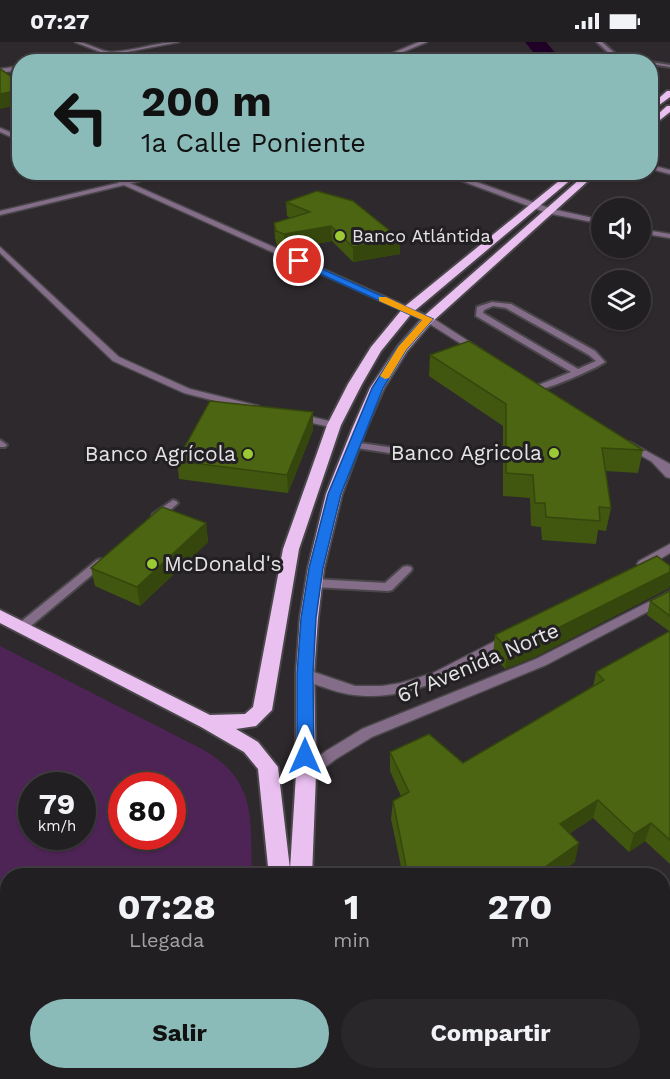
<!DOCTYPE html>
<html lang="es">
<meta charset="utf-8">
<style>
body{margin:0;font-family:"Work Sans",sans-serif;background:#2a272a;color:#f1f3f6;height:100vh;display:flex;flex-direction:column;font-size:22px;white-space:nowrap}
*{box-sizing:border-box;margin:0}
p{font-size:20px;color:#a2a2a5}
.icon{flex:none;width:33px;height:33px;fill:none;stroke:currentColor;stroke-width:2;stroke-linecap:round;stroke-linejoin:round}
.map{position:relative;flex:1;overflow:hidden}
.side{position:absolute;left:0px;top:826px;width:670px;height:212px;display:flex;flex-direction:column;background:#221f22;border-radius:24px 24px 0 0;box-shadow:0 2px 4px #0004,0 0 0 2px #3f3d40}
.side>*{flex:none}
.hud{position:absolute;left:12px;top:12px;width:646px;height:126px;border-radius:24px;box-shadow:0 2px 4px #0004,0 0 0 2px #3f3d40;background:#8bbbb9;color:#111;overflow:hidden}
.tools{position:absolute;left:591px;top:156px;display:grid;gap:12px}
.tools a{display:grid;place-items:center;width:60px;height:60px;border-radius:50%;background:#221f22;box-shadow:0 2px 4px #0004,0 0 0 2px #3f3d40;font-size:30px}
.speed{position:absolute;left:18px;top:730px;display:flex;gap:12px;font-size:30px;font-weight:700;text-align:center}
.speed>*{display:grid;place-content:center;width:78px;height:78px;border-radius:50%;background:#221f22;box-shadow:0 2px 4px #0004,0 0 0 2px #3f3d40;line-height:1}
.speed small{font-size:15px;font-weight:400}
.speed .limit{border:9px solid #d22;background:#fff;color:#111}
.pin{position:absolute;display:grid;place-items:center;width:51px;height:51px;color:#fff;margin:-26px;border:3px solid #fff;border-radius:50%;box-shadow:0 2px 6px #0007}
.me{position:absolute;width:66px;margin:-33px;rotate:0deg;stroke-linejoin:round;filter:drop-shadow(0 0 4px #0008)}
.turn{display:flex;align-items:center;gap:21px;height:126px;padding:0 30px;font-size:27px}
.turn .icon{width:78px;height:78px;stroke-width:2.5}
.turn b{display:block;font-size:42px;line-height:51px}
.eta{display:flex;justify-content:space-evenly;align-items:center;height:102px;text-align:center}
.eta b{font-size:36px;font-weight:700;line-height:42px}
.action{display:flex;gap:12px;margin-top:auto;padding:12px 30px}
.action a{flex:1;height:69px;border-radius:36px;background:#8bbbb9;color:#111;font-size:24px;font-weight:700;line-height:69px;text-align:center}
.action a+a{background:#2a272a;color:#f1f3f6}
.status{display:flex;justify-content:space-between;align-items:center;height:42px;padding:0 30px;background:#221f22;direction:ltr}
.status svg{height:16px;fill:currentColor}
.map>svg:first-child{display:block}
.green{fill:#4e2456;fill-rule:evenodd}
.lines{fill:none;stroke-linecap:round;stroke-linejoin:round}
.river{fill:#200026;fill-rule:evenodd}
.service-casing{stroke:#4a474a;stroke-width:4}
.minor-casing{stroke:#4a474a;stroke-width:3}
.tertiary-casing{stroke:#4a474a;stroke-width:3}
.trunk-casing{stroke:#4a474a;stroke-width:4}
.service{fill:#846d88;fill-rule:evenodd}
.minor{fill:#846d88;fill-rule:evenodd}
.tertiary{fill:#846d88;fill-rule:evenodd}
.trunk{fill:#eac0f1;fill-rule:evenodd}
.wall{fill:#41570f}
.shaded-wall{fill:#35470d}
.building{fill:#4c6512;stroke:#35470d;stroke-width:1.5}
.route{fill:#1a73e8;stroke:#114b97;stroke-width:1.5}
.slow{fill:#f59e0b}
.poi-dot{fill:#9cca32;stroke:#232024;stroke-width:2}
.labels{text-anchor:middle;stroke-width:6;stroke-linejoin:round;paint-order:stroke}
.far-poi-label{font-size:18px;fill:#e5e3e5;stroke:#232024;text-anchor:start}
.poi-label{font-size:21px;fill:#e5e3e5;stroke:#232024;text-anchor:end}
.street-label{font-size:21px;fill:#e5e3e5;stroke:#232024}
</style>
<div class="status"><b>07:27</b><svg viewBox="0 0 49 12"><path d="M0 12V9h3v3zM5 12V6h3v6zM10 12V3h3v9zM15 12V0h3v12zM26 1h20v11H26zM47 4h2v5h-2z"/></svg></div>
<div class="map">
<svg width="670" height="1037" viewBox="0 0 670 1037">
<rect width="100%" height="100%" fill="#2d292d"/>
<path class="green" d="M 0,604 L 204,708 C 258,740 250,778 252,834 L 8,834 L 8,1030 L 272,1030 L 273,1037 L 0,1037 ZM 32,744 L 82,744 L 82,795 L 32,795 ZM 122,744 L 172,744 L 172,795 L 122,795 Z"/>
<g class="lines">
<path class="river" d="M 525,0 L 546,0 L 563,20 L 541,20 Z"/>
<g class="service-casing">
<path id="service" d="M 597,0 L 602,0 L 619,15 L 636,20 L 615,17 Z
M 651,20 L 670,23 L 670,25 L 651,22 Z
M 492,260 L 511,262 L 595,309 L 605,320 C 595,327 547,348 536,348 L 536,344 L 571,330 L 476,274 L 477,265 ZM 493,264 L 506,266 L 589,313 L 596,319 L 578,327 L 483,271 L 484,268 Z
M 0,398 L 7,403 L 5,405 L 0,405 Z
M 353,400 L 423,410 L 428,413 L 423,416 L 350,405 L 348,403 L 350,401 Z
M 173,458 L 176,459 L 178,461 L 176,463 L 161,476 L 153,476 L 152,474 L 153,472 Z
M 101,517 L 105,518 L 106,520 L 105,522 L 26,588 L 18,588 L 16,585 L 18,582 L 97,518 Z
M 407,524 L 411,525 L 412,527 L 411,529 L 392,548 L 388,549 L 314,545 L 309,541 L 314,537 L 385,541 L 403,525 Z"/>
</g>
<g class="minor-casing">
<path id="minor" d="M 75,0 C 88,0 100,10 112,10 C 134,9 156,0 179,0 L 116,12 L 134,20 C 125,20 116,13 106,14 C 90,14 75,20 59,20 L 103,11 Z
M 419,0 L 427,0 L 379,20 L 371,20 Z
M 20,24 L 20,28 L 0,31 L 0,27 Z
M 651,123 L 670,128 L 670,132 L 651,127 Z
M 164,130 L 178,130 L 0,173 L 0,169 Z
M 438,130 L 449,130 L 552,167 L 602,178 L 602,182 L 547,171 Z
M 640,187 L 670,192 L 670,196 L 640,191 Z
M 0,205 L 119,315 L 190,347 L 259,364 L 260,366 L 255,369 L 184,351 L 113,319 L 0,211 Z
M 299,372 L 338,381 L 339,383 L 334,386 L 295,377 L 294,375 Z
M 657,417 L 661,418 L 670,427 L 670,436 L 666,435 L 652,420 Z
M 670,502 L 670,511 L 647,525 L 639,525 L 637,522 L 639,519 Z
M 670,549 L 670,558 L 546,623 L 372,695 L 336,717 L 311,736 L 306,738 L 301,736 L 299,732 L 301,728 L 326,709 L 362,687 L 536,617 Z
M 507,593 L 512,595 L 514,598 L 512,601 C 455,633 393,671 326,646 C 318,643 303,640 298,632 L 300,629 L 305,627 L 355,644 L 382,644 L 401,641 L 433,631 Z"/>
</g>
<g class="tertiary-casing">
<path id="tertiary" d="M 0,86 L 20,94 L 20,99 L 0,90 Z
M 95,130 L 105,130 L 431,275 L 482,308 L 480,310 L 474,310 L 425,279 Z
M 630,400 L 670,422 L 670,430 L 626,405 L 625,403 L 626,401 Z"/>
</g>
<g class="trunk-casing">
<path id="trunk" d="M 667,49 L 670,49 L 670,55 L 651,69 L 651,63 Z
M 667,64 L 670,64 L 670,70 L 651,85 L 651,78 Z
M 570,130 L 580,130 L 412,271 L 381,309 L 362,342 L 341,383 L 299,507 L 272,668 L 256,684 L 236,687 L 258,700 L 278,725 L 290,827 L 296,732 L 296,632 L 300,576 L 308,526 L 326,452 L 352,387 L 370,346 L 398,304 L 424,274 L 588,130 L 598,130 L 432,280 L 407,309 L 384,346 L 366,387 L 342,452 L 324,526 L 318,576 L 314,632 L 316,732 L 312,834 L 269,834 L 258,727 L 244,710 L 201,685 L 0,581 L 0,568 L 210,673 L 245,672 L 253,665 L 283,507 L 327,383 L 348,342 L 371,305 L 404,265 Z
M 292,1030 L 318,1030 L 319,1037 L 293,1037 Z"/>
</g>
<use href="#service" class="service"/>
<use href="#minor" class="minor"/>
<use href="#tertiary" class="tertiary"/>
<use href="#trunk" class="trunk"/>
</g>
<path class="wall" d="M 317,149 L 400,212 L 353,220 L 332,199 L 285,208 L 277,204 L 275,196 L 274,181 L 290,176 L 287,174 L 286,160 Z
M 430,313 L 643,408 L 638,431 L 606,429 L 611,466 L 606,489 L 598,488 L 596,502 L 542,498 L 541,485 L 531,484 L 530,456 L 503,454 L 503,384 L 429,334 Z
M 313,370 L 313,388 L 288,451 L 179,437 L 177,419 Z
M 206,481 L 208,500 L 140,564 L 95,544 L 91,526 Z
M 670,524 L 670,542 L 669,546 L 535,615 L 505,627 L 493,613 L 495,593 Z
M 670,549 L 670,822 L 645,799 L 629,810 L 593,776 L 569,792 L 575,820 L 555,834 L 403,834 L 391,777 L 393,759 L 401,754 L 390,729 L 390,710 L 463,721 L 593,645 L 596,630 L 669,589 L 647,573 L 650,559 Z
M 670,857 L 670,906 L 663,899 L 663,862 Z
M 461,1030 L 590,1030 L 587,1032 L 591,1037 L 463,1037 Z"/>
<path class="shaded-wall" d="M 20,48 L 20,63 L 0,67 L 0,52 Z
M 331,184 L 332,199 L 285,208 L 284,192 Z
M 400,197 L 400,212 L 353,220 L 353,205 Z
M 313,370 L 313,388 L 288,451 L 287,433 Z
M 206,481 L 208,500 L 140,564 L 137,545 Z
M 670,530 L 670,542 L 669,546 L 535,615 L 505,627 L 508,608 Z
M 598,758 L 593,776 L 555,801 L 560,782 Z
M 651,781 L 645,799 L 629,810 L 634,792 Z
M 579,801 L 575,820 L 555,834 L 532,834 Z"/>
<path class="building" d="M 0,27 L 20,40 L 20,48 L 0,52 Z
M 317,149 L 353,159 L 400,197 L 353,205 L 331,184 L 284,192 L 276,189 L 274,181 L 310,170 L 286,160 Z
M 469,299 L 643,408 L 602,406 L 611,466 L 599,465 L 600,479 L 546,475 L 545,461 L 535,461 L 533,433 L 506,431 L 506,362 L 430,313 Z
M 210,359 L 313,370 L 287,433 L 177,419 Z
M 162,465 L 206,481 L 137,545 L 91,526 Z
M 657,514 L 670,524 L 670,530 L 538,596 L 508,608 L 495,593 Z
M 670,549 L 670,574 L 650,559 Z
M 670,589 L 670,798 L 651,781 L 634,792 L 598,758 L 560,782 L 579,801 L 532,834 L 408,834 L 393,759 L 409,750 L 390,710 L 429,692 L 463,721 L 604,638 L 596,630 Z
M 670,857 L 670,881 L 663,875 L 663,862 Z
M 469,1030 L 586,1030 L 591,1037 L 471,1037 Z"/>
<path class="route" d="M 296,218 L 302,218 L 433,277 L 406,308 L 383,346 L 341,452 L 323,526 L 316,576 L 313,632 L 314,714 L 311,719 L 305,721 L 300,719 L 297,714 L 297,632 L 301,576 L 309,526 L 328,452 L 372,346 L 398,305 L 422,278 L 296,221 Z"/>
<path class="slow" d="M 379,255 L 386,255 L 433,277 L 406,308 L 389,336 L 385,337 L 380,334 L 398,305 L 422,278 L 379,259 Z"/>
<g class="poi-dot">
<circle cx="340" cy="194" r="6"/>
<circle cx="554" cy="411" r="6"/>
<circle cx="248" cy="412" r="6"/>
<circle cx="152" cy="522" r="6"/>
</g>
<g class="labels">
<g class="far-poi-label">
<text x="352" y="200">Banco Atlántida</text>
</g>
<g class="poi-label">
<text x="542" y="418">Banco Agricola</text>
<text x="236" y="419">Banco Agrícola</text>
<text x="164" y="529" text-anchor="start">McDonald's</text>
</g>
<g class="street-label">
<text transform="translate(478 621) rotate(-23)" y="7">67 Avenida Norte</text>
</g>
</g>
</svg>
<div class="tools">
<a><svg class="icon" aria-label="sound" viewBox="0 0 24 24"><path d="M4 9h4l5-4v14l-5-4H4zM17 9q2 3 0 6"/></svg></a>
<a><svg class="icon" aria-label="layers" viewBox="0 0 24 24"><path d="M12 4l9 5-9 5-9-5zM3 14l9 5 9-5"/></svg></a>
</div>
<div class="speed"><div>79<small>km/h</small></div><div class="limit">80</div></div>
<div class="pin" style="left:299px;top:219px;background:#d93025"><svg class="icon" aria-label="arrive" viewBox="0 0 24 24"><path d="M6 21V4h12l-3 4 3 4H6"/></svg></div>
<svg class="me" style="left:305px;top:714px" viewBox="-20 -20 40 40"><path d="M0-17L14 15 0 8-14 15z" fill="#1a73e8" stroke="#fff" stroke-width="4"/></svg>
<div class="hud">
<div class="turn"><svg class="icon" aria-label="left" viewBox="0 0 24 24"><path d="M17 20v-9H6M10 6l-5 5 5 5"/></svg><div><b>200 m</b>1a Calle Poniente</div></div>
</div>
<section class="side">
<div class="eta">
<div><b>07:28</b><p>Llegada</p></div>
<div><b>1</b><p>min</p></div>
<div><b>270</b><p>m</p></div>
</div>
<div class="action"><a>Salir</a><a>Compartir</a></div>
</section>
</div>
